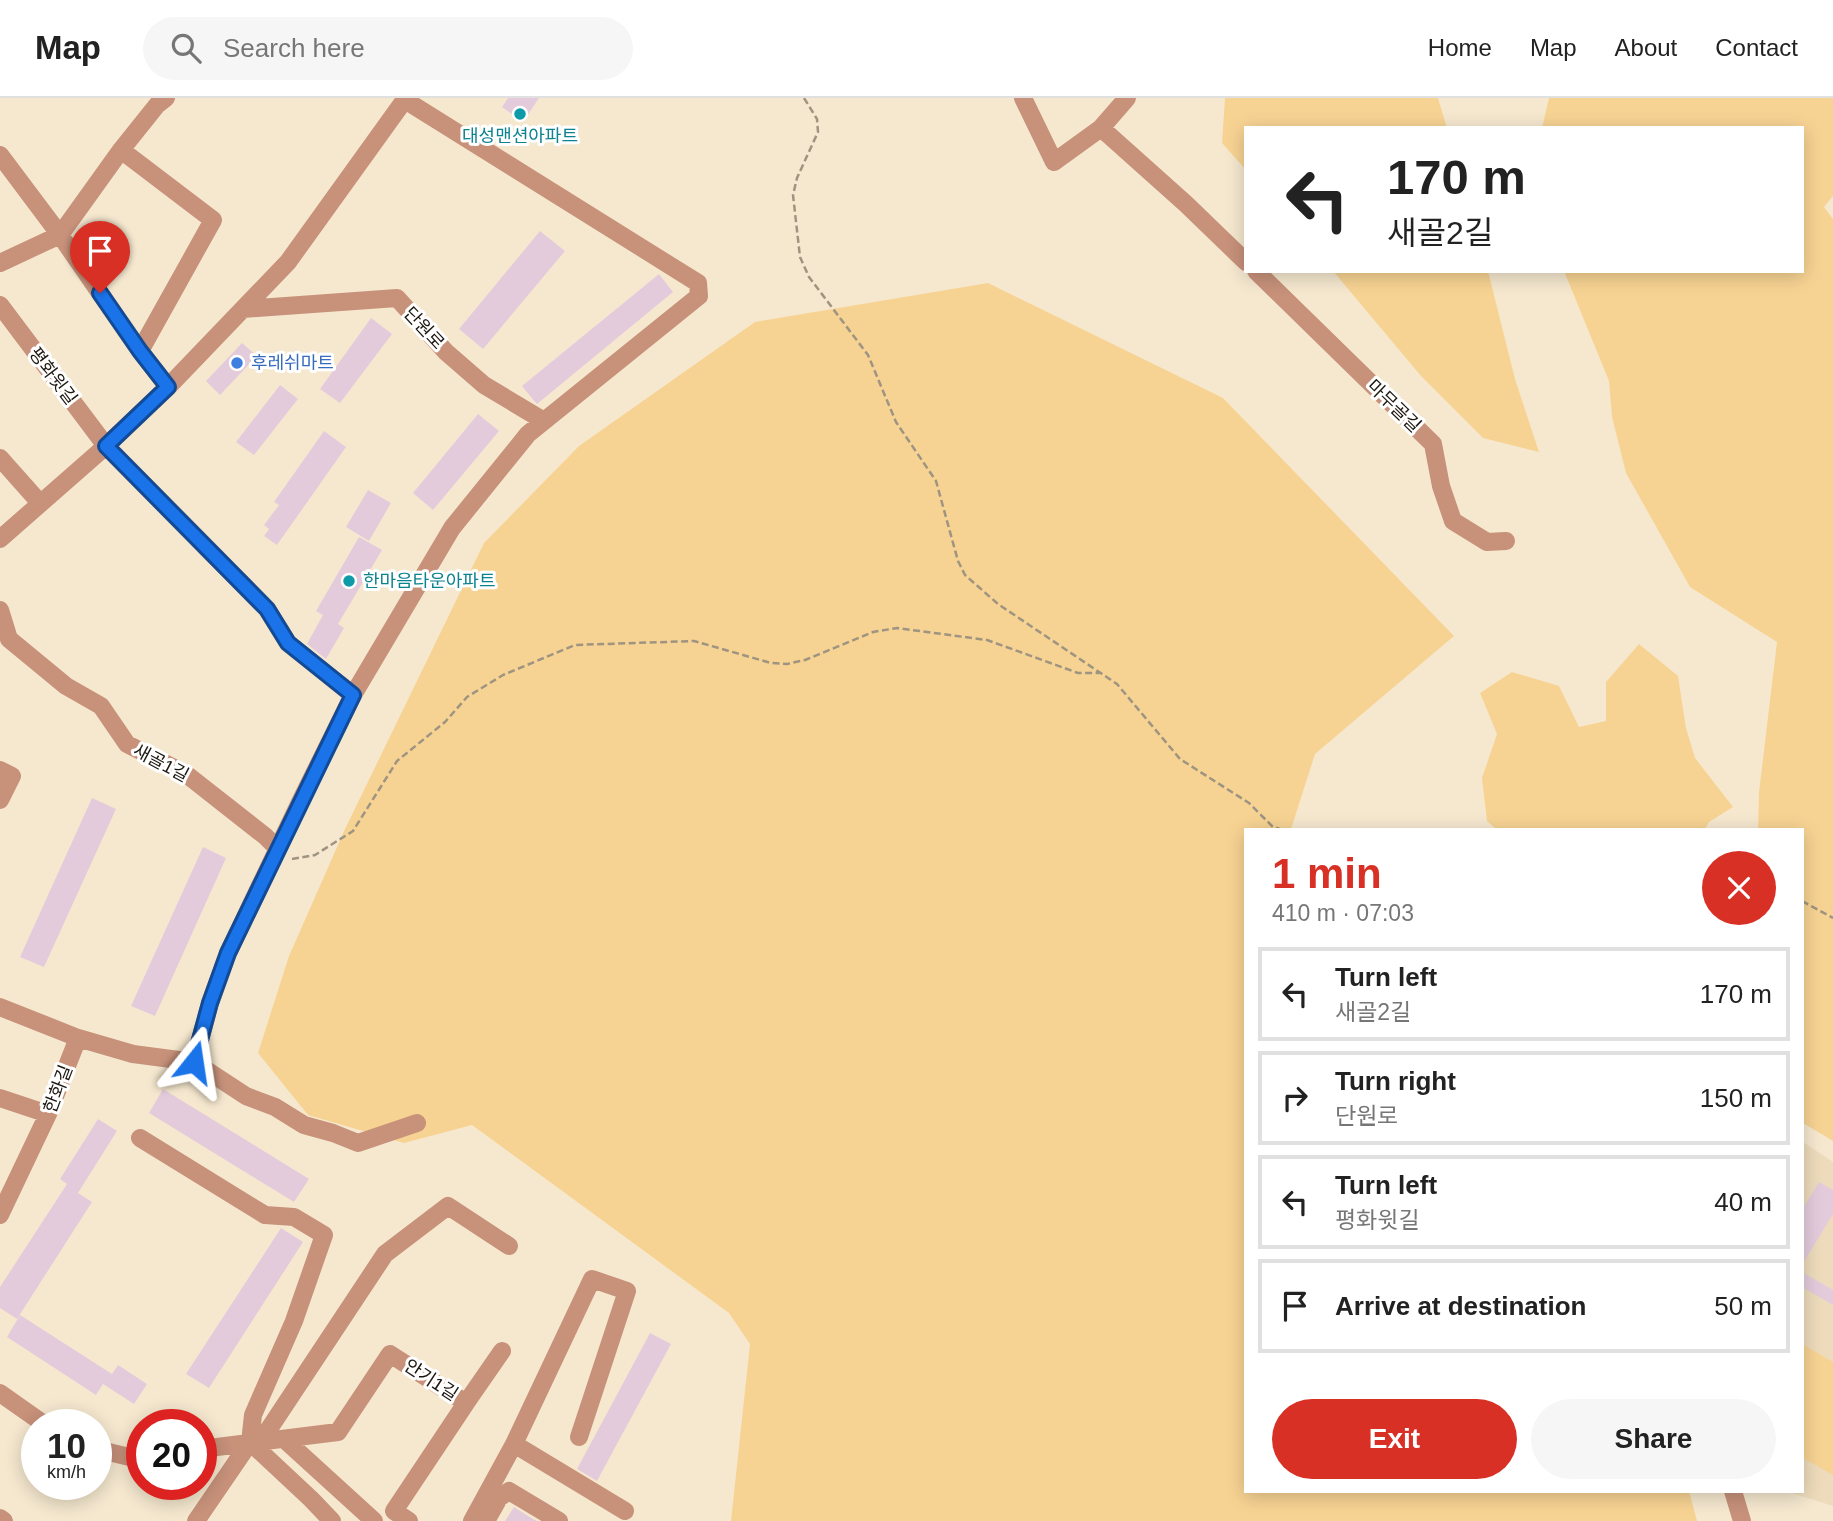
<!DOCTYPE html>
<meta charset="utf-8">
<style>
body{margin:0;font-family:Arial,"Noto Sans KR",sans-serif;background:#f6f6f6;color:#222;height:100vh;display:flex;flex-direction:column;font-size:26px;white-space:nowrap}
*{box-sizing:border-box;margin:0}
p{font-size:23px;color:#767676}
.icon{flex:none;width:38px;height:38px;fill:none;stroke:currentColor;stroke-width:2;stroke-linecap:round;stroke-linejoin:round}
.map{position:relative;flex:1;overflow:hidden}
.details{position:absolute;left:1244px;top:730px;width:560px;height:665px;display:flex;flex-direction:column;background:#fff;border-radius:0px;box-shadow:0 4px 18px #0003}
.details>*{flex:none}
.banner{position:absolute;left:1244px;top:28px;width:560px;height:147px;border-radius:0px;box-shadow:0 4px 18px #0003;background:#fff;color:#222;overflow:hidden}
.speed{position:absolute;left:21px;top:1311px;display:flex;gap:14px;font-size:35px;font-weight:700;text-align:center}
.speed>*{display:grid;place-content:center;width:91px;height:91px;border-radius:50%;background:#fff;box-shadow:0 4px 18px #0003;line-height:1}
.speed small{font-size:18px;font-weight:400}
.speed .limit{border:10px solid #d22;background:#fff;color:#111}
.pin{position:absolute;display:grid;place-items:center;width:60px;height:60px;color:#fff;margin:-72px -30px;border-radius:50% 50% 50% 0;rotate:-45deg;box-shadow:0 0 7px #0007}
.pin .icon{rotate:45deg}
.me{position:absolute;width:77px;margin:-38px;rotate:15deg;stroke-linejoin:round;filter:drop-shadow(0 0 5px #0008)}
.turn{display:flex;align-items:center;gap:24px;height:147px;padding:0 28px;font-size:32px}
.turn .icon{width:91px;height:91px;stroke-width:2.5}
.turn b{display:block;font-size:49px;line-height:60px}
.round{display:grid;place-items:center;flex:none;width:74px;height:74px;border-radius:37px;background:#f6f6f6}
.headline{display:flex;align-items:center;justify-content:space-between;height:119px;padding:0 28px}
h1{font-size:42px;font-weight:700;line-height:52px;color:#d93025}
.cta{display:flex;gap:14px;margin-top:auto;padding:14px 28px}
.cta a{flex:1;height:80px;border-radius:42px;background:#d93025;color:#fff;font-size:28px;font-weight:700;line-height:80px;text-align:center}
.cta a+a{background:#f6f6f6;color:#222}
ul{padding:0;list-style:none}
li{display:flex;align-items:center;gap:21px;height:94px;margin:0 14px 10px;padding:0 14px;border:4px solid #e0e0e0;border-radius:0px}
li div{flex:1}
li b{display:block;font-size:26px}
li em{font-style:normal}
header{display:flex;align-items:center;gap:42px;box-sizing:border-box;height:98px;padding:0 35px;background:#fff;border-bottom:2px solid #e0e0e0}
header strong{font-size:33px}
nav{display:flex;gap:38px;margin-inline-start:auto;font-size:24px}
.search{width:490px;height:63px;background:#f6f6f6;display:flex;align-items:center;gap:18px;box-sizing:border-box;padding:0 24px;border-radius:38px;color:#767676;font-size:26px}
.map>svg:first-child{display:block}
.built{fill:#eddbbb}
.green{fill:#f7d393}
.building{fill:#e4cbdc}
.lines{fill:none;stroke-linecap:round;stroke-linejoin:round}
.path{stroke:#9e9481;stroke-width:2.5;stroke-dasharray:7 3.5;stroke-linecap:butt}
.minor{stroke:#c7917a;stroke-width:18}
.route-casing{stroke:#114b97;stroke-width:18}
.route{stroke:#1a73e8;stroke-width:12}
.culture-dot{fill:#0f9aa8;stroke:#fff;stroke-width:2.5}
.shop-dot{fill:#3f7fe0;stroke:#fff;stroke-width:2.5}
.labels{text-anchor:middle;stroke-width:6;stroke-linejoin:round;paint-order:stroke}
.culture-label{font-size:18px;fill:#0d838f;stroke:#fff}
.street-label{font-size:18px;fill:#1c170f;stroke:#fff}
.shop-label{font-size:18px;fill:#366cbe;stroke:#fff;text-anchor:start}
</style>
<header>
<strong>Map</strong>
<div class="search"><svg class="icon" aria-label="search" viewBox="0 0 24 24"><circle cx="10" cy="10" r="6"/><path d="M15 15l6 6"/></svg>Search here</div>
<nav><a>Home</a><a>Map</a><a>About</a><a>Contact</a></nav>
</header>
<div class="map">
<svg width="1833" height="1423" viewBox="0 0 1833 1423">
<rect width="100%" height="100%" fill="#f6e8cf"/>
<path class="built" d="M 1803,1044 L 1833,1064 L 1833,1408 L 1785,1393 L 1802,1393 Z"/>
<path class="green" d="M 1225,0 L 1438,0 L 1447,30 L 1246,30 L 1246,72 L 1222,45 Z
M 1549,0 L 1833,0 L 1833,98 L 1824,109 L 1833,121 L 1833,1043 L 1803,1025 L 1802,732 L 1758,731 L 1759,694 L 1777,544 L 1690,489 L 1626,375 L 1612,319 L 1609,283 L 1564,173 L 1802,173 L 1802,30 L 1542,30 Z
M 1333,173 L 1488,173 L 1515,281 L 1539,354 L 1483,340 L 1421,278 Z
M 988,185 L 1223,300 L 1454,538 L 1315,656 L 1291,731 L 1246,732 L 1246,1393 L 1689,1393 L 1697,1423 L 731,1423 L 750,1246 L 729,1215 L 472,1027 L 404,1045 L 308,1017 L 258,955 L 289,858 L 345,731 L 484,445 L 579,348 L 755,224 Z
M 1639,546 L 1678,578 L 1686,630 L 1695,660 L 1733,709 L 1709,724 L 1705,731 L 1496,731 L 1487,723 L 1482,680 L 1497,636 L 1480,595 L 1512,574 L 1559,588 L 1579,629 L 1606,623 L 1606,584 Z
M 1802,1246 L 1833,1264 L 1833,1377 L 1803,1360 Z"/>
<path class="building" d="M 508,0 L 539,0 L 523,24 L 502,9 Z
M 540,133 L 565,153 L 483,251 L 459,231 Z
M 659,176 L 673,194 L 537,306 L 536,305 L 522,288 Z
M 371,220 L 392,236 L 340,305 L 320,291 Z
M 242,245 L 257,258 L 220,297 L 206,283 Z
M 280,287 L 298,301 L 254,357 L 236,344 Z
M 478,316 L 499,333 L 433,412 L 413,395 Z
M 324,333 L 346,349 L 277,447 L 264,438 L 269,431 L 264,427 L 279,407 L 274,404 Z
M 368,392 L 391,405 L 369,443 L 346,429 Z
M 359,439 L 382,452 L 338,526 L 344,530 L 326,561 L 307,546 L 323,517 L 316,513 Z
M 92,700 L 116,711 L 44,869 L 20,859 Z
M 203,749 L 226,760 L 155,918 L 131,908 Z
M 163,991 L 309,1081 L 294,1104 L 149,1015 Z
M 98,1021 L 117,1033 L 78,1095 L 92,1104 L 17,1221 L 0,1210 L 0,1189 L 67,1086 L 60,1081 Z
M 1819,1084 L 1833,1092 L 1833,1116 L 1802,1167 L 1802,1112 Z
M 281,1130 L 303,1144 L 209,1290 L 186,1276 Z
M 1802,1174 L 1833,1192 L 1833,1207 L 1802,1189 Z
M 20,1217 L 112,1276 L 118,1267 L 147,1286 L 134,1306 L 103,1286 L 96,1297 L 7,1239 Z
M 650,1235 L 671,1246 L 597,1383 L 577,1371 Z
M 514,1409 L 533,1421 L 537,1423 L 505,1423 Z"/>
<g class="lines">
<path class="path" d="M 804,0 L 817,21 L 818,34 L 797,80 L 793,97 L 800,159 L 809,179 L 868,257 L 896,324 L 936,383 L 958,463 L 965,477 L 998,506 L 1117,586 L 1180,661 L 1249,705 L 1272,728 L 1282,732
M 292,761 L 315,757 L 353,733 L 397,663 L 445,624 L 467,599 L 503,577 L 575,547 L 694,543 L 771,565 L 787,566 L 805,562 L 873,534 L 897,530 L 987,542 L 1078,575 L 1099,575
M 1802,803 L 1833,820"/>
<path class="minor" d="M 1023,0 L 1054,64 L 1101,30 L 1127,0
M 1101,30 L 1186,106 L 1246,164
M 121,52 L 213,122 L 140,253
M 0,57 L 60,137 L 140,253 L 168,289
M 0,165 L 60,137 L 121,52 L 157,7 L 166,0
M 1256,173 L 1433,346 L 1441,388 L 1453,423 L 1487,444 L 1506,443
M 0,207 L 106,348 L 267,511 L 288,545 L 353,597
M 243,211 L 397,200 L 446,254 L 484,287 L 544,323
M 0,360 L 40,405
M 0,441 L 106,348 L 168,289 L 288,164 L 406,0
M 0,512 L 9,541 L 66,588 L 101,608 L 127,646 L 186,676 L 265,738 L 278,751
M 0,672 L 12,678 L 0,702
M 0,909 L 78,940 L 133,956 L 194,964 L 246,998 L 275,1009 L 304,1027 L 333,1035 L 358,1045 L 417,1025
M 194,964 L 210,905 L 228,855 L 300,704 L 353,597 L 452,430 L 528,336 L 699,198 L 698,185 L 405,2
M 0,1000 L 48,1016
M 140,1040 L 265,1117 L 294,1119 L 324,1137 L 294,1223 L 253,1317 L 250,1344 L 196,1423
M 0,1117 L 48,1016 L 78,940
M 0,1295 L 44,1326
M 466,1305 L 502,1253
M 284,1341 L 374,1423
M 261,1343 L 385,1156 L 448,1108 L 509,1148
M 250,1344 L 311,1401 L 332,1423
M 514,1346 L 625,1413
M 96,1351 L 142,1362
M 201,1351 L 338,1334 L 390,1256 L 466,1305 L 394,1413 L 409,1423
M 1733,1393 L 1742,1423
M 0,1420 L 4,1423
M 472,1423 L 514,1346 L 592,1181 L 627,1193 L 579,1339
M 486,1423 L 499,1400 L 509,1393 L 559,1423"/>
</g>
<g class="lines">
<g class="route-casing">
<path id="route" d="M 100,195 L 140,253 L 168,289 L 106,348 L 267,511 L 288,545 L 353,597 L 228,855 L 210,905 L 194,964"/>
</g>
<use href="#route" class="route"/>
</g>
<g class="culture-dot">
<circle cx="520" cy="16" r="7"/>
<circle cx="349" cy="483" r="7"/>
</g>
<circle class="shop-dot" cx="237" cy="265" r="7"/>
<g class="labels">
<g class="culture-label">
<text x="520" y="44">대성맨션아파트</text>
<text x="363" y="489" text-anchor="start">한마음타운아파트</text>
</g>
<g class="street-label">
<text transform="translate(424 230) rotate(47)" y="6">단원로</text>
<text transform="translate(53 278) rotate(53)" y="6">평화윗길</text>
<text transform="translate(1394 308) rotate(44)" y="6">마무골길</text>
<text transform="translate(161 665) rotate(28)" y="6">새골1길</text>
<text transform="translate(58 991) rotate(-69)" y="6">한화길</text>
<text transform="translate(431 1282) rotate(33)" y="6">안기1길</text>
</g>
<g class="shop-label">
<text x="251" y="271">후레쉬마트</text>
</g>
</g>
</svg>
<div class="speed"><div>10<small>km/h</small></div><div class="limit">20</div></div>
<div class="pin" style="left:100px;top:195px;background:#d93025"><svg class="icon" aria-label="arrive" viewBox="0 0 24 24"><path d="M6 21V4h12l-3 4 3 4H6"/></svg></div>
<svg class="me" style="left:194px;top:964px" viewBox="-20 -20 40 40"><path d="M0-17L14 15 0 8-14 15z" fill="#1a73e8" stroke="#fff" stroke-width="4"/></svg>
<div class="banner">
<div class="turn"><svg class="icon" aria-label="left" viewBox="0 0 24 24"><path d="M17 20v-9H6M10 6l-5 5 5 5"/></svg><div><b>170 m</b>새골2길</div></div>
</div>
<section class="details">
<div class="headline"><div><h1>1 min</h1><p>410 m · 07:03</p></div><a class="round" style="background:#d93025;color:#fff"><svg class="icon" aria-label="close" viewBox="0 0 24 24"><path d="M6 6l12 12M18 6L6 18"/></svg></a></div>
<ul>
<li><svg class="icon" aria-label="left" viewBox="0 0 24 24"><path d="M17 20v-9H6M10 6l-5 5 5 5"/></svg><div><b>Turn left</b><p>새골2길</p></div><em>170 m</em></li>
<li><svg class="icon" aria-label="right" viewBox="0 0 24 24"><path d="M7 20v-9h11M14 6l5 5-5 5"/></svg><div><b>Turn right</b><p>단원로</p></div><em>150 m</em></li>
<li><svg class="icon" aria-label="left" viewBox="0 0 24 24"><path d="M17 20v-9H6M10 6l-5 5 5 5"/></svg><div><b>Turn left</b><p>평화윗길</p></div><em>40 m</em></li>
<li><svg class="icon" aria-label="arrive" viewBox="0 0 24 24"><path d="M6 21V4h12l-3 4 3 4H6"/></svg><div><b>Arrive at destination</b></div><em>50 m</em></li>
</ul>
<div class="cta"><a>Exit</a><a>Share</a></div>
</section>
</div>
